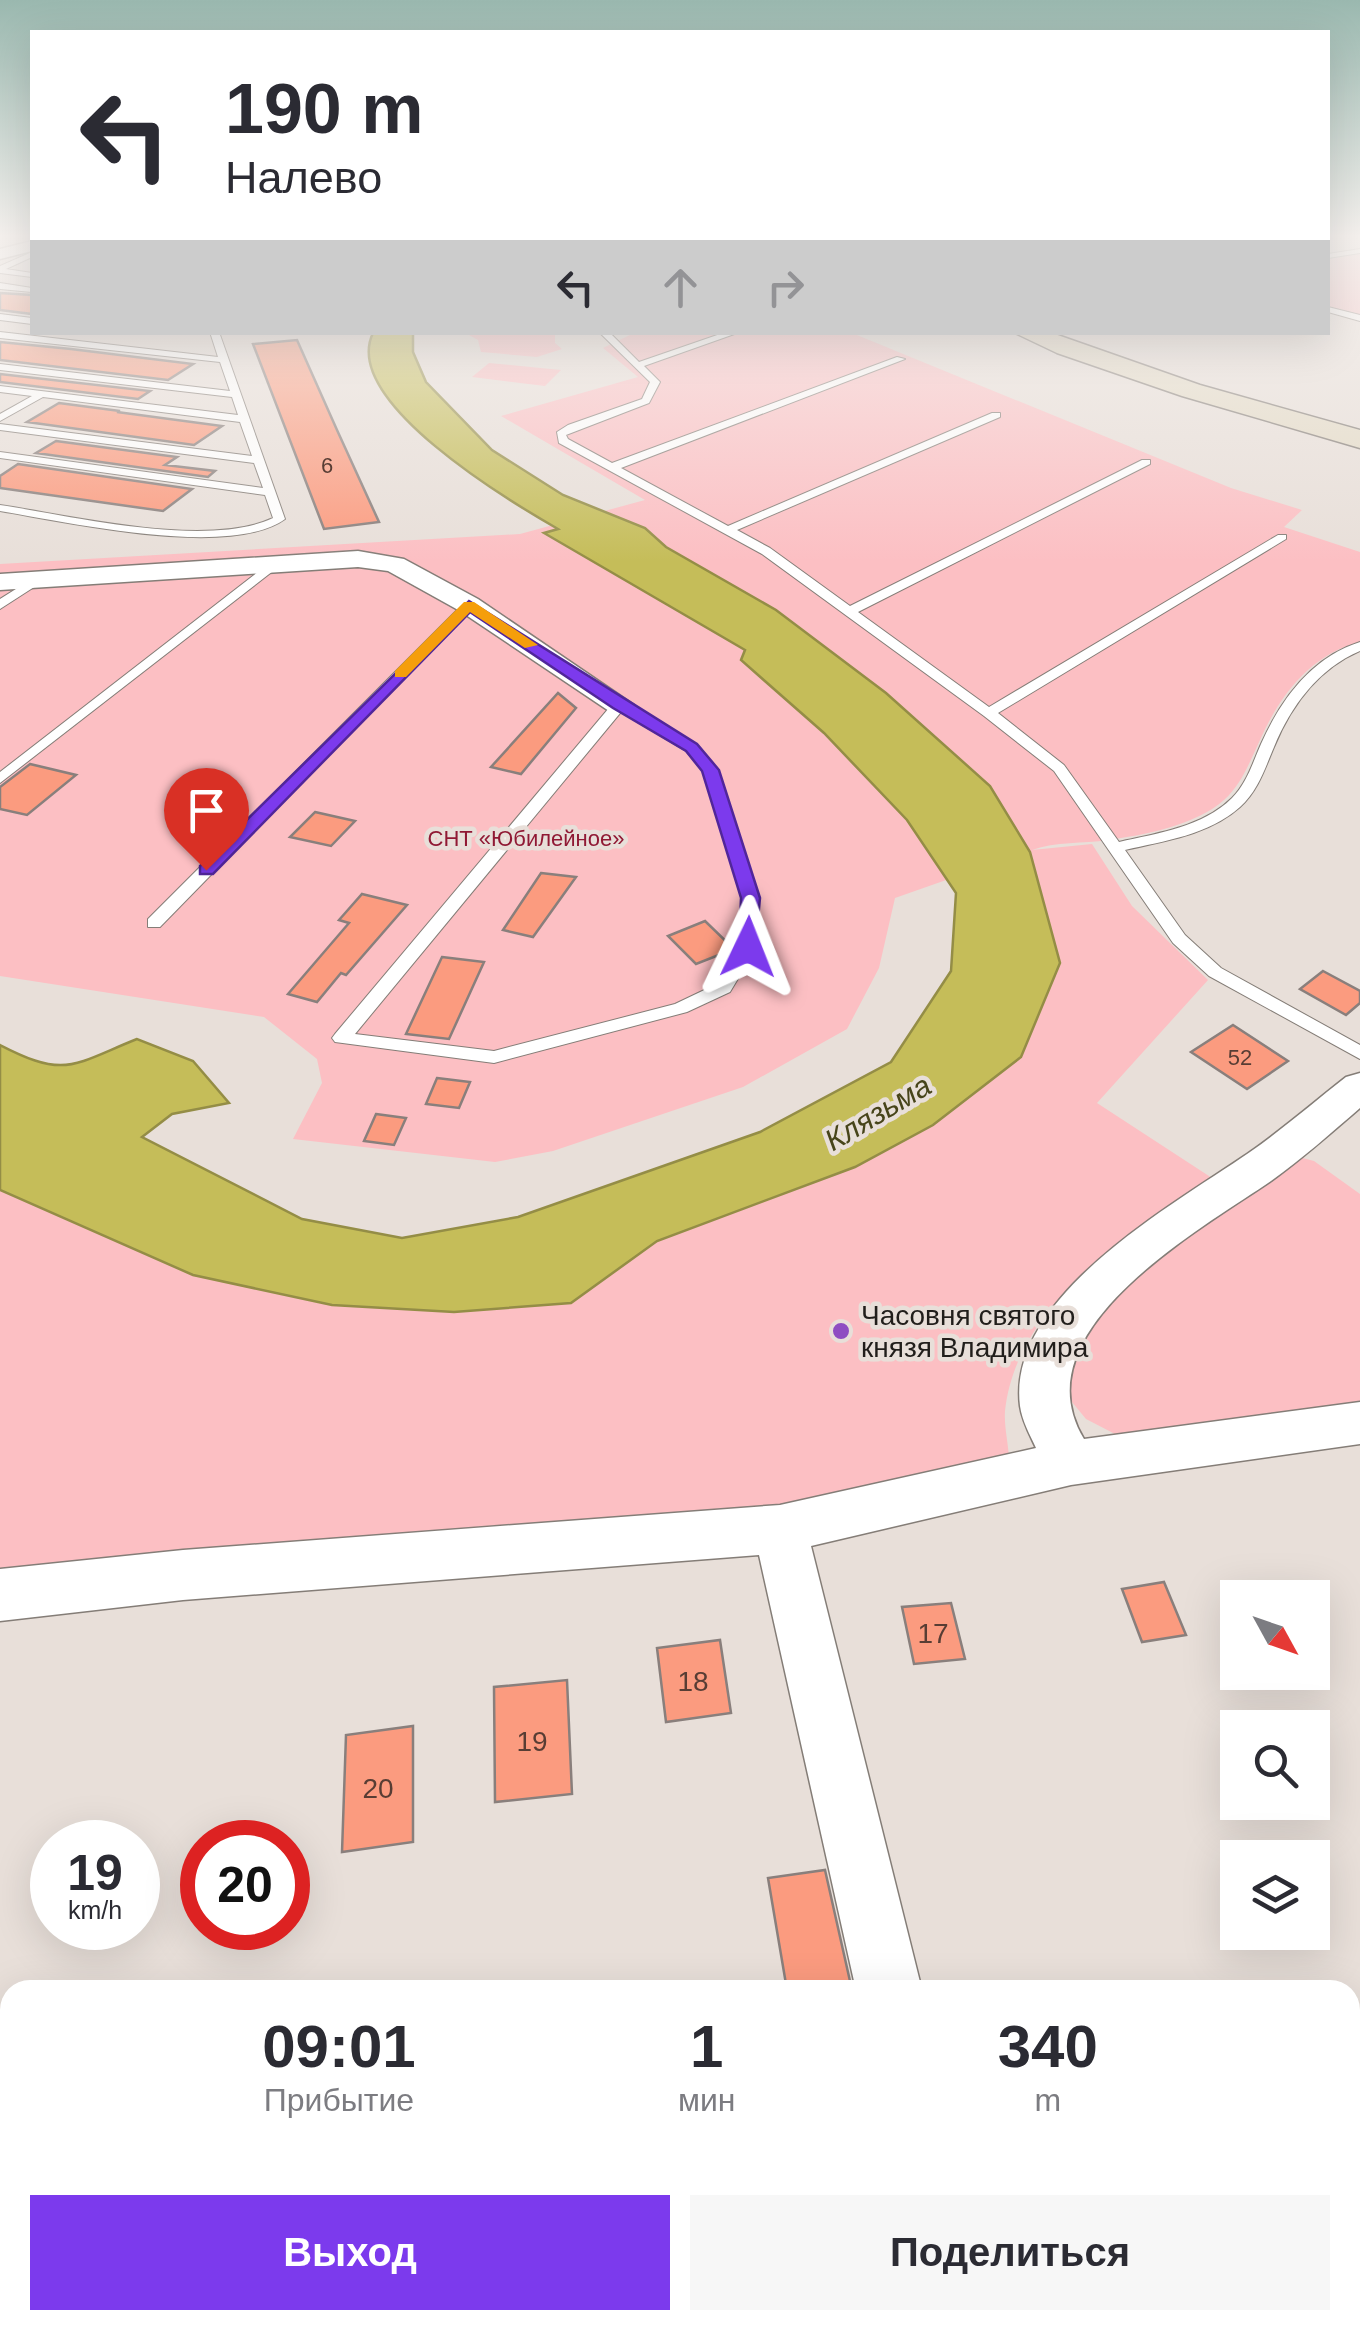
<!DOCTYPE html>
<html lang="ru">
<meta charset="utf-8">
<style>
body{margin:0;font-family:Helvetica,sans-serif;background:#f7f7f7;color:#2b2b33;height:100vh;display:flex;flex-direction:column;font-size:38px;white-space:nowrap}
*{box-sizing:border-box;margin:0}
p{font-size:32px;color:#7c7c81}
.icon{flex:none;width:55px;height:55px;fill:none;stroke:currentColor;stroke-width:2;stroke-linecap:round;stroke-linejoin:round}
.map{position:relative;flex:1;overflow:hidden}
.details{position:absolute;left:0px;top:1980px;width:1360px;height:350px;display:flex;flex-direction:column;background:#fff;border-radius:30px 30px 0 0;box-shadow:0 10px 40px #0002}
.details>*{flex:none}
.hud{position:absolute;left:30px;top:30px;width:1300px;height:305px;border-radius:0px;box-shadow:0 10px 40px #0002;background:#fff;color:#2b2b33;overflow:hidden}
.needle{width:65px;rotate:130deg}
.controls{position:absolute;left:1220px;top:1580px;display:grid;gap:20px}
.controls a{display:grid;place-items:center;width:110px;height:110px;border-radius:0px;background:#fff;box-shadow:0 10px 40px #0002;font-size:50px}
.speed{position:absolute;left:30px;top:1820px;display:flex;gap:20px;font-size:50px;font-weight:700;text-align:center}
.speed>*{display:grid;place-content:center;width:130px;height:130px;border-radius:50%;background:#fff;box-shadow:0 10px 40px #0002;line-height:1}
.speed small{font-size:25px;font-weight:400}
.speed .limit{border:15px solid #d22;background:#fff;color:#111}
.pin{position:absolute;display:grid;place-items:center;width:85px;height:85px;color:#fff;margin:-102px -42px;border-radius:50% 50% 50% 0;rotate:-45deg;box-shadow:0 0 10px #0007}
.pin .icon{rotate:45deg}
.me{position:absolute;width:110px;margin:-55px;rotate:2deg;stroke-linejoin:round;filter:drop-shadow(0 0 8px #0008)}
.turn{display:flex;align-items:center;gap:35px;height:210px;padding:0 30px;font-size:45px}
.turn .icon{width:130px;height:130px;stroke-width:2.5}
.turn b{display:block;font-size:70px;line-height:85px}
.lanes{display:flex;align-items:center;height:95px;padding:0 30px;background:#0003;justify-content:center;gap:50px;direction:ltr}
.lanes .off{opacity:.35}
.eta{display:flex;justify-content:space-evenly;align-items:center;height:170px;text-align:center}
.eta b{font-size:60px;font-weight:600;line-height:70px}
.button{display:flex;gap:20px;margin-top:auto;padding:20px 30px}
.button a{flex:1;height:115px;border-radius:0px;background:#7c3aed;color:#fff;font-size:40px;font-weight:600;line-height:115px;text-align:center}
.button a+a{background:#f7f7f7;color:#2b2b33}
.map>svg:first-child{display:block}
.green{fill:#fcbfc3}
.water{fill:#c5bd59;stroke:#948d46;stroke-width:2.5}
.building{fill:#fb9b7f;stroke:#897f7c;stroke-width:2.5}
.lines{fill:none;stroke-linecap:round;stroke-linejoin:round}
.service-casing{stroke:#847d77;stroke-width:2}
.minor-casing{stroke:#847d77;stroke-width:3}
.secondary-casing{stroke:#847d77;stroke-width:3}
.service{fill:#fff;fill-rule:evenodd}
.minor{fill:#fff;fill-rule:evenodd}
.secondary{fill:#e3dac6;fill-rule:evenodd}
.route{fill:#7c3aed;stroke:#51269a;stroke-width:2.5}
.slow{fill:#f59e0b}
.poi-dot{fill:#8e4dc2;stroke:#e8dfd9;stroke-width:4}
.labels{text-anchor:middle;stroke-width:9;stroke-linejoin:round;paint-order:stroke}
.number-label{font-size:22px;fill:#583d34}
.far-park-label{font-size:22px;fill:#901934;stroke:#e8dfd9}
.poi-label{font-size:28px;fill:#211e1b;stroke:#e8dfd9;text-anchor:start}
.near-number-label{font-size:28px;fill:#583d34}
.water-label{font-size:30px;font-style:italic;fill:#47441a;stroke:#e8dfd9}
</style>
<div class="map">
<svg width="1360" height="2330" viewBox="0 0 1360 2330">
<rect width="100%" height="100%" fill="#e8dfd9"/>
<path class="green" d="M 1360,254 L 1360,316 L 1328,308 L 1328,259 Z
M 636,332 L 852,333 L 1231,488 L 1302,510 L 1284,527 L 1360,552 L 1360,642 C 1311,654 1280,695 1260,740 C 1250,761 1242,784 1224,800 C 1196,825 1145,835 1108,840 C 1083,844 1056,841 1032,850 L 1092,844 L 1132,906 L 1208,980 L 1097,1103 L 1212,1178 C 1131,1235 1017,1302 1005,1411 C 1004,1426 1008,1442 1009,1457 L 768,1512 L 0,1578 L 0,1190 L 193,1275 L 332,1305 L 454,1312 L 571,1303 L 657,1241 L 855,1167 L 933,1125 L 1029,851 L 895,898 L 879,968 L 847,1029 L 743,1087 L 553,1151 L 495,1162 L 293,1139 L 322,1083 L 317,1059 L 264,1017 L 0,976 L 0,564 L 520,534 L 645,500 L 501,416 L 638,377 L 603,348 Z
M 555,333 L 555,343 L 562,349 L 537,357 L 481,352 L 478,340 L 467,334 Z
M 489,363 L 561,370 L 545,386 L 472,377 Z
M 1295,1156 L 1314,1161 L 1360,1194 L 1360,1408 L 1224,1427 L 1115,1434 L 1086,1419 L 1067,1396 L 1065,1368 L 1083,1328 L 1117,1292 Z"/>
<path class="water" d="M 373,333 L 413,333 L 413,352 L 426,382 L 492,450 L 563,495 L 645,528 L 666,547 L 776,610 L 886,693 L 990,786 L 1030,852 L 1060,963 L 1021,1057 L 933,1125 L 855,1167 L 657,1241 L 571,1303 L 454,1312 L 332,1305 L 193,1275 L 0,1190 L 0,1045 C 66,1079 72,1065 137,1039 L 193,1061 L 229,1103 L 172,1114 L 142,1137 L 302,1219 L 402,1238 L 518,1217 L 760,1132 L 891,1062 L 951,971 L 956,893 L 907,820 L 824,733 L 741,660 L 745,650 L 544,533 L 558,529 C 511,502 340,401 373,333 Z"/>
<path class="building" d="M 0,293 L 32,295 L 32,314 L 0,310 Z
M 297,340 L 337,430 L 379,522 L 324,529 L 253,344 Z
M 0,342 L 71,349 L 193,364 L 168,380 L 0,360 Z
M 0,374 L 150,391 L 138,399 L 0,382 Z
M 59,403 L 120,411 L 117,412 L 222,426 L 194,445 L 27,422 Z
M 56,441 L 177,457 L 165,465 L 215,471 L 208,477 L 36,453 Z
M 18,464 L 192,489 L 163,511 L 0,488 L 0,476 Z
M 558,693 L 576,708 L 521,774 L 491,767 Z
M 30,764 L 76,775 L 27,815 L 0,809 L 0,787 Z
M 315,812 L 355,821 L 331,846 L 290,837 Z
M 541,873 L 576,877 L 533,937 L 503,930 Z
M 362,894 L 407,905 L 346,975 L 341,973 L 317,1002 L 288,994 L 349,923 L 339,920 Z
M 705,921 L 734,949 L 696,964 L 668,936 Z
M 442,957 L 484,962 L 449,1039 L 406,1034 Z
M 1323,971 L 1360,991 L 1360,1003 L 1346,1015 L 1300,989 Z
M 1233,1025 L 1288,1061 L 1247,1089 L 1191,1052 Z
M 437,1078 L 470,1082 L 459,1108 L 426,1104 Z
M 376,1114 L 406,1118 L 394,1145 L 364,1141 Z
M 1164,1582 L 1186,1635 L 1142,1642 L 1122,1589 Z
M 951,1603 L 965,1659 L 914,1664 L 902,1607 Z
M 720,1640 L 731,1713 L 666,1722 L 657,1648 Z
M 567,1680 L 572,1794 L 495,1802 L 494,1687 Z
M 413,1726 L 413,1842 L 342,1852 L 346,1735 Z
M 825,1870 L 852,1990 L 787,1990 L 768,1878 Z"/>
<g class="lines">
<g class="service-casing">
<path id="service" d="M 1360,249 L 1360,253 L 1328,258 L 1328,254 Z
M 32,252 L 32,257 L 6,269 L 32,273 L 32,277 L 0,273 L 0,266 Z
M 0,283 L 32,288 L 32,292 L 0,289 Z
M 1328,307 L 1360,315 L 1360,321 L 1328,312 Z
M 0,314 L 32,318 L 32,324 L 0,320 Z
M 0,332 L 218,357 L 210,332 L 219,332 L 285,519 C 230,559 67,522 0,511 L 0,505 C 73,516 207,549 273,518 L 265,495 L 0,458 L 0,452 L 263,488 L 254,463 L 0,430 L 0,424 L 252,456 L 240,422 L 43,397 L 0,421 L 0,414 L 32,396 L 0,392 L 0,386 L 238,415 L 232,397 L 0,370 L 0,364 L 230,391 L 220,362 L 0,338 Z
M 599,332 L 609,332 L 639,362 L 726,332 L 740,332 L 644,366 L 660,382 L 649,403 L 566,435 L 568,439 L 612,463 L 897,357 L 905,359 L 621,468 L 728,526 L 992,413 L 1000,413 L 1000,417 L 737,530 L 770,548 L 850,606 L 1142,460 L 1150,460 L 1150,464 L 858,612 L 989,707 L 1278,535 L 1286,535 L 1286,539 L 998,713 L 1064,765 L 1119,842 C 1158,833 1203,827 1232,798 C 1247,783 1253,762 1261,744 C 1281,699 1312,657 1360,642 L 1360,651 C 1318,669 1291,706 1274,747 C 1265,768 1258,791 1240,807 C 1209,835 1164,841 1125,850 L 1185,935 L 1221,968 L 1360,1045 L 1360,1059 L 1209,976 L 1173,943 L 1054,771 L 984,716 L 762,554 L 559,443 L 557,432 L 568,425 L 642,399 L 650,382 Z
M 272,561 L 282,564 L 0,783 L 0,772 Z
M 35,577 L 45,580 L 0,609 L 0,599 Z
M 465,602 L 475,605 L 160,927 L 148,927 L 148,919 Z
M 614,702 L 624,702 L 696,745 L 717,770 L 759,898 L 757,947 L 730,992 L 687,1012 L 494,1063 L 335,1042 L 332,1038 L 335,1034 ZM 621,712 L 686,751 L 703,771 L 743,898 L 739,947 L 717,984 L 675,1004 L 494,1051 L 355,1034 Z"/>
</g>
<g class="minor-casing">
<path id="minor" d="M 32,241 L 32,251 L 0,259 L 0,249 Z
M 358,551 L 404,559 L 478,599 L 634,705 L 629,711 L 609,711 L 460,611 L 388,571 L 358,567 L 0,590 L 0,574 Z
M 1360,1073 L 1360,1108 C 1331,1133 1302,1159 1271,1181 C 1198,1231 1018,1331 1084,1439 L 1360,1402 L 1360,1444 L 1071,1485 L 811,1546 L 922,1990 L 856,1990 L 759,1555 L 183,1600 L 0,1621 L 0,1569 L 183,1550 L 780,1505 L 1036,1448 C 1030,1435 1022,1421 1020,1406 C 1006,1296 1175,1204 1250,1152 C 1283,1129 1314,1102 1346,1077 Z
M 929,2320 L 1005,2320 L 1007,2330 L 931,2330 Z"/>
</g>
<g class="secondary-casing">
<path id="secondary" d="M 1013,332 L 1049,332 L 1200,385 L 1360,430 L 1360,448 L 1182,396 L 1057,353 Z"/>
</g>
<use href="#service" class="service"/>
<use href="#minor" class="minor"/>
<use href="#secondary" class="secondary"/>
</g>
<linearGradient id="sky" x2="0" y2="1"><stop stop-color="#9ab8af"/><stop offset="0.42" stop-color="#f5f1ee"/><stop offset="1" stop-color="#f5f1ee" stop-opacity="0"/></linearGradient>
<rect width="1360" height="562" fill="url(#sky)"/>
<path class="route" d="M 469,601 L 697,744 L 719,770 L 760,898 L 755,951 L 748,953 L 739,947 L 741,898 L 702,771 L 686,751 L 613,708 L 470,612 L 213,874 L 200,874 L 200,866 Z"/>
<path class="slow" d="M 464,602 L 474,602 L 538,645 L 525,648 L 470,612 L 406,677 L 395,677 L 395,671 Z"/>
<circle class="poi-dot" cx="841" cy="1331" r="10"/>
<g class="labels">
<g class="number-label">
<text x="327" y="473">6</text>
<text x="1240" y="1065">52</text>
</g>
<g class="far-park-label">
<text x="526" y="846">СНТ «Юбилейное»</text>
</g>
<g class="poi-label">
<text x="861" y="1325">Часовня святого<tspan x="861" dy="32">князя Владимира</tspan></text>
</g>
<g class="near-number-label">
<text x="933" y="1643">17</text>
<text x="693" y="1691">18</text>
<text x="532" y="1751">19</text>
<text x="378" y="1798">20</text>
</g>
<g class="water-label">
<text transform="translate(878 1113) rotate(-31)" y="10">Клязьма</text>
</g>
</g>
</svg>
<div class="controls">
<a><svg class="needle" viewBox="-14 -14 28 28"><path d="M0-13l5 13h-10z" fill="#e53935"/><path d="M0 13l5-13h-10z" fill="#7c7c81"/></svg></a>
<a><svg class="icon" aria-label="search" viewBox="0 0 24 24"><circle cx="10" cy="10" r="6"/><path d="M15 15l6 6"/></svg></a>
<a><svg class="icon" aria-label="layers" viewBox="0 0 24 24"><path d="M12 4l9 5-9 5-9-5zM3 14l9 5 9-5"/></svg></a>
</div>
<div class="speed"><div>19<small>km/h</small></div><div class="limit">20</div></div>
<div class="pin" style="left:206px;top:870px;background:#d93025"><svg class="icon" aria-label="arrive" viewBox="0 0 24 24"><path d="M6 21V4h12l-3 4 3 4H6"/></svg></div>
<svg class="me" style="left:748px;top:947px" viewBox="-20 -20 40 40"><path d="M0-17L14 15 0 8-14 15z" fill="#7c3aed" stroke="#fff" stroke-width="4"/></svg>
<div class="hud">
<div class="turn"><svg class="icon" aria-label="left" viewBox="0 0 24 24"><path d="M17 20v-9H6M10 6l-5 5 5 5"/></svg><div><b>190 m</b>Налево</div></div>
<div class="lanes"><svg class="icon" aria-label="left" viewBox="0 0 24 24"><path d="M17 20v-9H6M10 6l-5 5 5 5"/></svg><svg class="icon off" aria-label="ahead" viewBox="0 0 24 24"><path d="M12 20V5M6 11l6-6 6 6"/></svg><svg class="icon off" aria-label="right" viewBox="0 0 24 24"><path d="M7 20v-9h11M14 6l5 5-5 5"/></svg></div>
</div>
<section class="details">
<div class="eta">
<div><b>09:01</b><p>Прибытие</p></div>
<div><b>1</b><p>мин</p></div>
<div><b>340</b><p>m</p></div>
</div>
<div class="button"><a>Выход</a><a>Поделиться</a></div>
</section>
</div>
